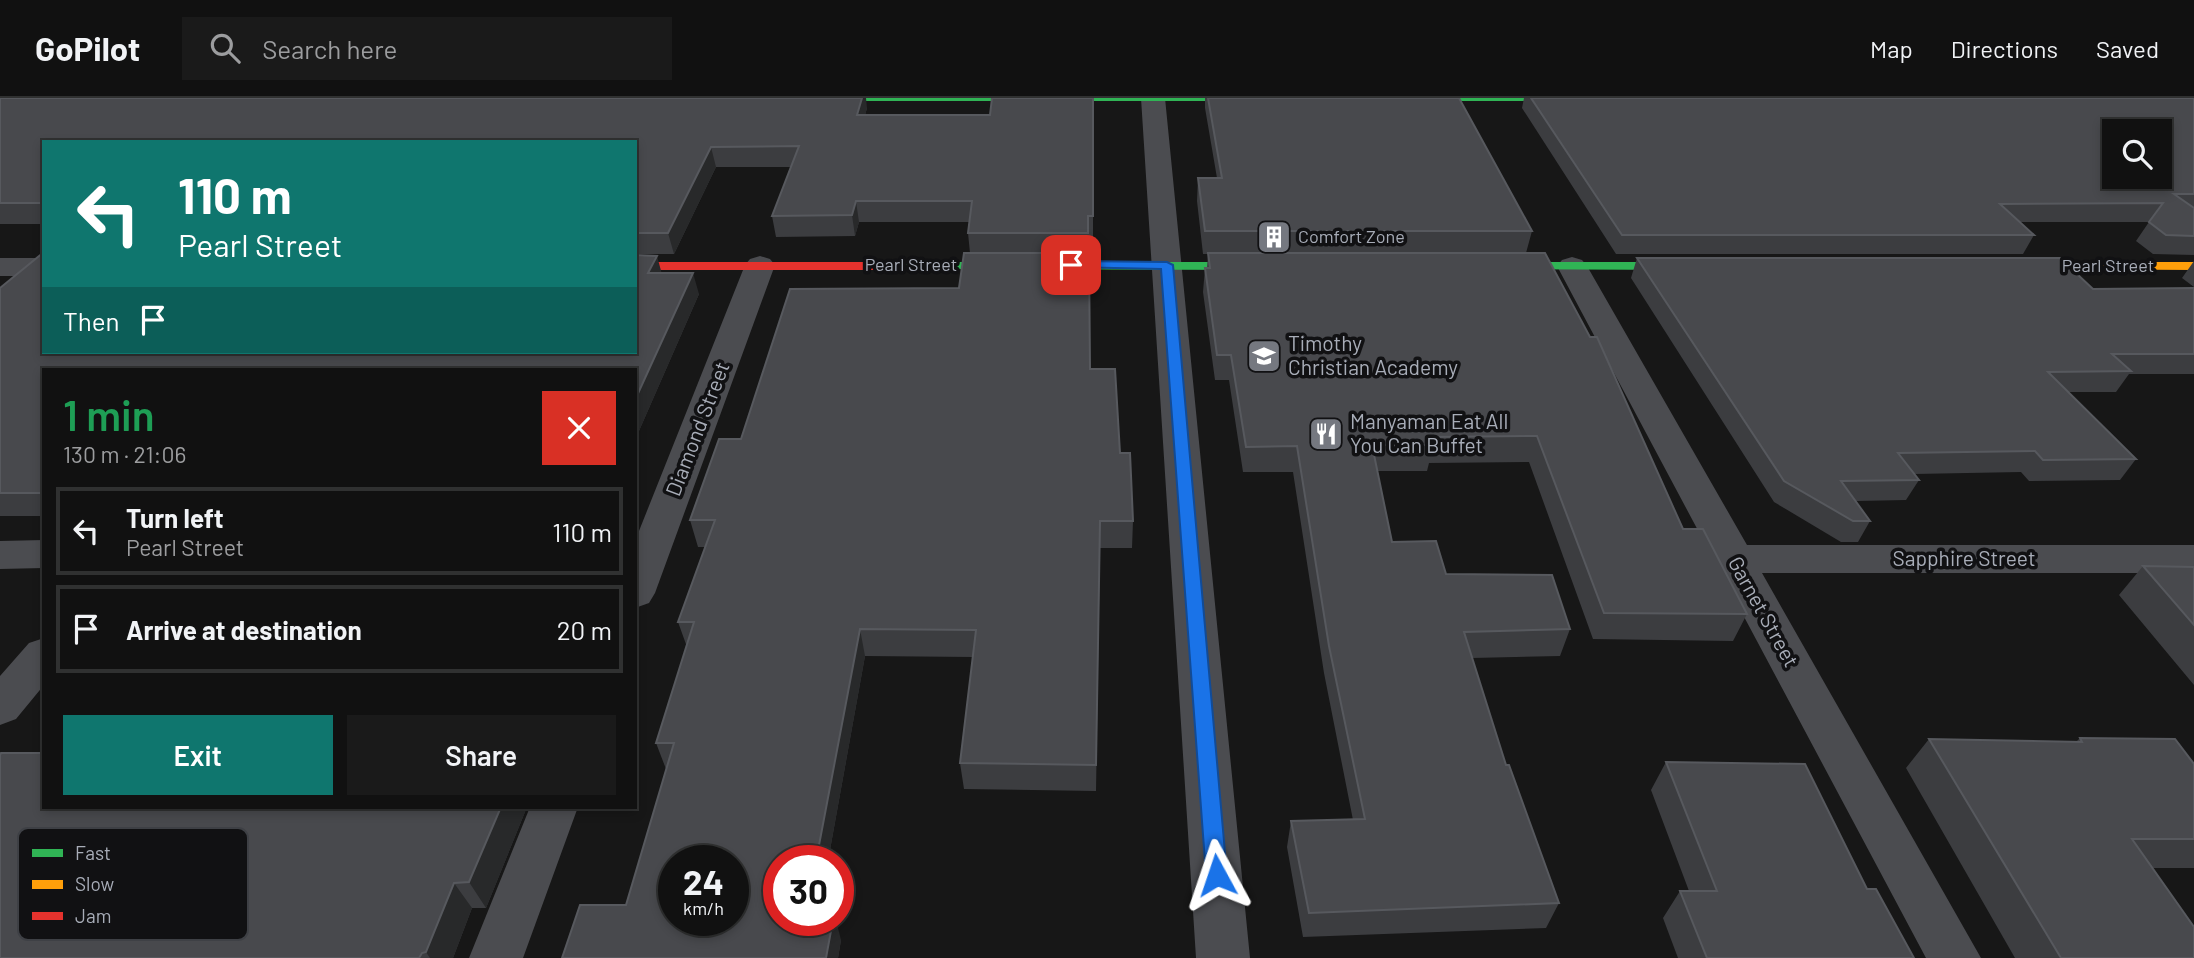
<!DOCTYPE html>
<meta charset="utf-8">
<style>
body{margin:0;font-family:Barlow,sans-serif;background:#1a1a1a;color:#f1f3f6;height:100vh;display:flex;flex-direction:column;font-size:26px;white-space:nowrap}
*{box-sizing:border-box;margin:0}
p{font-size:23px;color:#9c9d9f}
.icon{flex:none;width:38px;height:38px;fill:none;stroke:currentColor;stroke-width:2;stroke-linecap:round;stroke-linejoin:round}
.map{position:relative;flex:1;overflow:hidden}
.side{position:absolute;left:42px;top:270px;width:595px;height:441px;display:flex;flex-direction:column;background:#111;border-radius:0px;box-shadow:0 4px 10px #0003,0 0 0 2px #303131}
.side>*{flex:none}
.guide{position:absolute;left:42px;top:42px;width:595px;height:214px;border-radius:0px;box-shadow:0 4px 10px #0003,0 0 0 2px #303131;background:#0f766e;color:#fff;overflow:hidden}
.controls{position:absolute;left:2102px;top:21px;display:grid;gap:14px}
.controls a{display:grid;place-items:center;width:70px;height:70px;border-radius:0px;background:#111;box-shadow:0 4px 10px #0003,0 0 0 2px #303131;font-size:35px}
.speed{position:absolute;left:658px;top:747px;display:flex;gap:14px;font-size:35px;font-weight:700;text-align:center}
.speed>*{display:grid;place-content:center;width:91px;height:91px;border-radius:50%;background:#111;box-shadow:0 4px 10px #0003,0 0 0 2px #303131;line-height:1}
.speed small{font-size:18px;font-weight:400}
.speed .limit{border:10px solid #d22;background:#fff;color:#111}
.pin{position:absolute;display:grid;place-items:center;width:60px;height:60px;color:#fff;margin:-30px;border-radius:14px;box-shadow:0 4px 10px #0006}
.me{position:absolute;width:77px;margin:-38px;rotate:355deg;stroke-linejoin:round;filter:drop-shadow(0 0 5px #0008)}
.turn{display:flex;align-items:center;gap:24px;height:147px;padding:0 21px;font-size:32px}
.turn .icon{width:91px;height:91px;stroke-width:2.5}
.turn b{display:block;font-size:49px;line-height:60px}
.then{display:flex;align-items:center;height:66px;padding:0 21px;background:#0003;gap:14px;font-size:26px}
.round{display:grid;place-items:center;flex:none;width:74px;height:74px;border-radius:0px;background:#1a1a1a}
.overview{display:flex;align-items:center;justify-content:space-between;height:119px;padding:0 21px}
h1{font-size:42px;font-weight:600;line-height:52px;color:#1e9e55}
.cta{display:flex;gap:14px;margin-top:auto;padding:14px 21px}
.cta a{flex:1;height:80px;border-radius:0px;background:#0f766e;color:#fff;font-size:28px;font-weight:600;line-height:80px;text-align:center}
.cta a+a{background:#1a1a1a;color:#f1f3f6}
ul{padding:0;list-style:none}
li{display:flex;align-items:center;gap:21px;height:88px;margin:0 14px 10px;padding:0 7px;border:4px solid #303131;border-radius:0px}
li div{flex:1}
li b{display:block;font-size:26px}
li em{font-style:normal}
header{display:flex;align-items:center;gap:42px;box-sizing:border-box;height:98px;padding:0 35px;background:#111;border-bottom:2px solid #303131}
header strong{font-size:33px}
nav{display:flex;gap:38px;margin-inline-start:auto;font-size:24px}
.search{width:490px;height:63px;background:#1a1a1a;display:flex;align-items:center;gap:18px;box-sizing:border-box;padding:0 24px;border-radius:0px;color:#9c9d9f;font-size:26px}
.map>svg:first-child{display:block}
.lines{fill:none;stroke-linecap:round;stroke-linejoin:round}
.street{fill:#4b4c50;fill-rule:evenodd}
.fast{fill:#30b455;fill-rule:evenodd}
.slow{fill:#ff9f0a;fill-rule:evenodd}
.jam{fill:#e5322d;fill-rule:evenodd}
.wall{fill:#3c3d40}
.shaded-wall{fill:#28292a}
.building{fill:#48494d;stroke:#57595e;stroke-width:2;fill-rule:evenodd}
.route{fill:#1a73e8;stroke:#114b97;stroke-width:2}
.labels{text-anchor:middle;stroke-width:7;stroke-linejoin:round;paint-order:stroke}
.far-poi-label{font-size:18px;fill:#a8adb8;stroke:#111113;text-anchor:start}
.far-street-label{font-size:18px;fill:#a8adb8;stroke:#111113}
.poi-label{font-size:21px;fill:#a8adb8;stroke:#111113;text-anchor:start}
.street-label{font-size:21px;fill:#a8adb8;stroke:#111113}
.key{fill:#111113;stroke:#3e4045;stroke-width:2}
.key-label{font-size:19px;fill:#a8adb8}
</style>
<header>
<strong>GoPilot</strong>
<div class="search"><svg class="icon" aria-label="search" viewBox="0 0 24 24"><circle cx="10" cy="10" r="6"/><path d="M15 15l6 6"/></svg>Search here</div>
<nav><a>Map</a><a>Directions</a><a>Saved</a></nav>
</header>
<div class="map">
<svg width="2194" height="860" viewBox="0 0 2194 860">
<rect width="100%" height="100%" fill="#171717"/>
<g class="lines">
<path class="street" d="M 1141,0 L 1165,0 L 1250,860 L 1196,860 Z
M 760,158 L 770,161 L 775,167 L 655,495 L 649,505 L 635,510 L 635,443 L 745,167 L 750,161 Z
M 1572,159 L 1582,162 L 1587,168 L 1747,447 L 2194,447 L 2194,475 L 1762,475 L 1981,860 L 1926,860 L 1557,168 L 1562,162 Z
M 0,160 L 44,160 L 44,178 L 0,178 Z
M 44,442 L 44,470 L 0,471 L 0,443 Z
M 44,540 L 44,587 L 16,621 L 0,627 L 0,578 L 29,545 Z
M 530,709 L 578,709 L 523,860 L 469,860 Z"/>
<path class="fast" d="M 809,0 L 1263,0 L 1258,3 L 814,3 Z
M 1401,0 L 1582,0 L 1577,3 L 1406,3 Z
M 896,164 L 1261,164 L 1267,168 L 1261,172 L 892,171 L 890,168 Z
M 1500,164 L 1688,164 L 1694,168 L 1688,172 L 1496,171 L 1494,168 Z"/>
<path class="slow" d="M 2018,164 L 2194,164 L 2194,172 L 2014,171 L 2014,165 Z"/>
<path class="jam" d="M 635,164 L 896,164 L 902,168 L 896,172 L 635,172 Z"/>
</g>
<path class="wall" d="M 0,0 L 867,10 L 865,17 L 990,17 L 1093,0 L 1093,139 L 1088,139 L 1090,271 L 1120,355 L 1133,423 L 1132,450 L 1100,450 L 1096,693 L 964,691 L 960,665 L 973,559 L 865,558 L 828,763 L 779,763 L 779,822 L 841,842 L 838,860 L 562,860 L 626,807 L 666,671 L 656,645 L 687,549 L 678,524 L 705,449 L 698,449 L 690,422 L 741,341 L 959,190 L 970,155 L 968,135 L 969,124 L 859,124 L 855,138 L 776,139 L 772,118 L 791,69 L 716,69 L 674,156 L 635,156 L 635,44 L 44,44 L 44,126 L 0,126 Z
M 1205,0 L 1459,0 L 1532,133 L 1526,155 L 1683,431 L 1747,516 L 1733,543 L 1593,541 L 1529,364 L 1429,365 L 1427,373 L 1377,373 L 1392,444 L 1446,476 L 1570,531 L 1560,558 L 1472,560 L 1506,667 L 1559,805 L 1546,830 L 1303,839 L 1287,749 L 1291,723 L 1353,722 L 1324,575 L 1293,374 L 1243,374 L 1229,282 L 1215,282 L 1203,194 L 1205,170 L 1207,170 L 1208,156 L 1203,156 L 1197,103 L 1198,80 L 1217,80 L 1205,10 Z
M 1524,0 L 2194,0 L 2194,157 L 2153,156 L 2136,143 L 2149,124 L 2020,124 L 2034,137 L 2023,156 L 1616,156 L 1522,10 Z
M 1637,160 L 2093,191 L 2194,190 L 2194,276 L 2129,276 L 2116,294 L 2068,294 L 2136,361 L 2120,382 L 2029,383 L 2021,374 L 1914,376 L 1919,382 L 1906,402 L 1856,403 L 1870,423 L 1858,444 L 1841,444 L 1774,404 L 1631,180 Z
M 2194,163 L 2194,189 L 2182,180 Z
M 662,175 L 699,196 L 635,342 L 635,271 L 44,271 L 44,418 L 0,418 L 0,190 Z
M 2143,468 L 2194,469 L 2194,587 L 2119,497 Z
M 2080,640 L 2194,666 L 2194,770 L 2152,770 L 2194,860 L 2015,860 L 1906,670 L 1929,641 L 2076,644 Z
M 1666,664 L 1867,791 L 1914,860 L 1678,860 L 1663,820 L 1680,793 L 1689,793 L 1651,692 Z
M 44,709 L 527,709 L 486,810 L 472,810 L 453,860 L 0,860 Z"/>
<path class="shaded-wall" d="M 862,0 L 866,0 L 867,10 L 860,37 L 857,17 Z
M 711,49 L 716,69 L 674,156 L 668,135 Z
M 856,103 L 859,124 L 855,138 L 852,117 Z
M 657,158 L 663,180 L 648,175 Z
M 693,175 L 699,196 L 635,342 L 635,302 Z
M 860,531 L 865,558 L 828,763 L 816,763 Z
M 501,709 L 527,709 L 486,810 L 469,784 Z
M 454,785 L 472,810 L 453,860 L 430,860 L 426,854 Z
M 833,822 L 836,822 L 841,842 L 838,860 L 826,860 Z"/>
<path class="building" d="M 0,0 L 862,0 L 857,17 L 990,17 L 992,0 L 1093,0 L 1093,118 L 1088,118 L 1088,135 L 968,135 L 972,103 L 856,103 L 852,117 L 772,118 L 799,48 L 711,49 L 668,135 L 635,135 L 635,44 L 44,44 L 44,105 L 0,105 Z
M 1208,0 L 1459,0 L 1532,133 L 1205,133 L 1198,80 L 1222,80 Z
M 1531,0 L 2194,0 L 2194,96 L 2174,96 L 2194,110 L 2194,138 L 2166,137 L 2149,124 L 2163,105 L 2000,106 L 2034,137 L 1622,137 ZM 2114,33 L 2160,33 L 2160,79 L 2114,79 Z
M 44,154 L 44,254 L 635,254 L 635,157 L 657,158 L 648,175 L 693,175 L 635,302 L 635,271 L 44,271 L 44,395 L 0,395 L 0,190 Z
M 964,155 L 1089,155 L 1090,271 L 1115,271 L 1120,355 L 1130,355 L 1133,423 L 1100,423 L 1096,667 L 960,665 L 976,532 L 860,531 L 816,763 L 779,763 L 779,822 L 833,822 L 826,860 L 562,860 L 580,807 L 626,807 L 674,645 L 656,645 L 694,524 L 678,524 L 715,422 L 690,422 L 719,341 L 741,341 L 790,191 L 959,190 ZM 674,763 L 733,763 L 733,822 L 674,822 Z
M 1208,155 L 1545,155 L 1590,239 L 1597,239 L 1683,431 L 1703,431 L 1747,516 L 1604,515 L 1537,338 L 1431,339 L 1434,347 L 1372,347 L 1392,444 L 1436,443 L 1446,476 L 1552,477 L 1570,531 L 1464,534 L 1506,667 L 1509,667 L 1559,805 L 1309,815 L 1291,723 L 1365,721 L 1329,548 L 1297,348 L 1246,349 L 1231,257 L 1217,257 L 1205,170 L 1210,170 Z
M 1637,160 L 2060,160 L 2093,191 L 2194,190 L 2194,256 L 2112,256 L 2131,273 L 2048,274 L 2136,361 L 2043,362 L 2035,353 L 1898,355 L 1919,382 L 1841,383 L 1870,423 L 1853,423 L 1784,383 Z
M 2143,468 L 2194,469 L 2194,527 Z
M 2080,640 L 2175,641 L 2194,666 L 2194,741 L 2132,741 L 2194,829 L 2194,860 L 2061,860 L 1929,641 L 2082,644 Z
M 1,655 L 44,655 L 44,709 L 501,709 L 469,784 L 454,785 L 426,854 L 422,855 L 419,860 L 0,860 L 0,657 Z
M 1666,664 L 1805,666 L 1867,791 L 1876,791 L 1914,860 L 1707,860 L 1680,793 L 1717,793 Z"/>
<path class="route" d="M 1071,163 L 1167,164 L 1173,167 L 1227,777 L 1224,783 L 1217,786 L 1209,783 L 1206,777 L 1161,171 L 1067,169 L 1065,167 Z"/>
<defs>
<g id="building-square" transform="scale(1.75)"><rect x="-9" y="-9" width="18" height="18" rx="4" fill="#757880" stroke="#111113"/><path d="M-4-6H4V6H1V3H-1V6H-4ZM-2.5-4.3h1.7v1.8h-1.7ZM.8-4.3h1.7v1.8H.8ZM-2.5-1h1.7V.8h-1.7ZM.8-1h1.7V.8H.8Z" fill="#fff"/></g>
<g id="school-square" transform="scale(1.75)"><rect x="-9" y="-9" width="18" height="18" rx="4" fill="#757880" stroke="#111113"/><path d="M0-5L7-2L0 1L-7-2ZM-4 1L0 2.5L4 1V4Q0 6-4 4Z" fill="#fff"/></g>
<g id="restaurant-square" transform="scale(1.75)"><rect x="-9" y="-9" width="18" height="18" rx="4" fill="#757880" stroke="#111113"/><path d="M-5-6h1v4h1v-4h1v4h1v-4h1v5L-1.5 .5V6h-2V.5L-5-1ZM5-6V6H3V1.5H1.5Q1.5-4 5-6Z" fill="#fff"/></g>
</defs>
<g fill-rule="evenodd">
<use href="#building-square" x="1274" y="139"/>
<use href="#school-square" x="1264" y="258"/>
<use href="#restaurant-square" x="1326" y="336"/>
</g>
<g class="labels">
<g class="far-poi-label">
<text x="1298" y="145">Comfort Zone</text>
</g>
<g class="far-street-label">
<text x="911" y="173">Pearl Street</text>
<text x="2108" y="174">Pearl Street</text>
</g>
<g class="poi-label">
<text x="1288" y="253">Timothy<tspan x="1288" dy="24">Christian Academy</tspan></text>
<text x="1350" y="331">Manyaman Eat All<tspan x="1350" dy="24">You Can Buffet</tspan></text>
</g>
<g class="street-label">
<text transform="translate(698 331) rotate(-69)" y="7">Diamond Street</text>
<text x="1964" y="468">Sapphire Street</text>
<text transform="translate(1763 514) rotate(61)" y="7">Garnet Street</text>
</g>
</g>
<rect x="18" y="730" width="230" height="112" rx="10" class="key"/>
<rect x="32" y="751" width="31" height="8" fill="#30b455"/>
<rect x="32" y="782" width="31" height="9" fill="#ff9f0a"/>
<rect x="32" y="814" width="31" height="8" fill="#e5322d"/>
<g class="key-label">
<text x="75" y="762">Fast</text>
<text x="75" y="793">Slow</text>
<text x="75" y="825">Jam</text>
</g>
</svg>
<div class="controls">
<a><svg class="icon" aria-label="search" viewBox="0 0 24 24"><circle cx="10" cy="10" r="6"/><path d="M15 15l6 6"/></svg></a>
</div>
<div class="speed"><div>24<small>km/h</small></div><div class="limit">30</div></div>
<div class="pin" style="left:1071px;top:167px;background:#d93025"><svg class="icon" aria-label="arrive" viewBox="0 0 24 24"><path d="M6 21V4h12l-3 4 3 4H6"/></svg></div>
<svg class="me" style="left:1217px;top:777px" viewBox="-20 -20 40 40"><path d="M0-17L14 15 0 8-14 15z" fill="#1a73e8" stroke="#fff" stroke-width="4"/></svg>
<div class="guide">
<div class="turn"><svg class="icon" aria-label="left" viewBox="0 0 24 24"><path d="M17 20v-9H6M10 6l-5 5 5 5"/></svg><div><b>110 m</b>Pearl Street</div></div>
<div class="then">Then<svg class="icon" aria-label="arrive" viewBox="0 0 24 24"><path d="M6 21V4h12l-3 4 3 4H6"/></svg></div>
</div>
<section class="side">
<div class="overview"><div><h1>1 min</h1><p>130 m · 21:06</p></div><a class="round" style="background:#d93025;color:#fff"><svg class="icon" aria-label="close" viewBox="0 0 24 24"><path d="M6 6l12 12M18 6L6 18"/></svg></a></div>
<ul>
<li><svg class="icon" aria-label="left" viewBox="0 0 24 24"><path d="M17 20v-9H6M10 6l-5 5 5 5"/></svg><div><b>Turn left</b><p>Pearl Street</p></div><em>110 m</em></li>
<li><svg class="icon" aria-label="arrive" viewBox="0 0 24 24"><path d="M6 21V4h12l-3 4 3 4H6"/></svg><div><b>Arrive at destination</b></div><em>20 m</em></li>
</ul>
<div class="cta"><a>Exit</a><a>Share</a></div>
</section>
</div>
